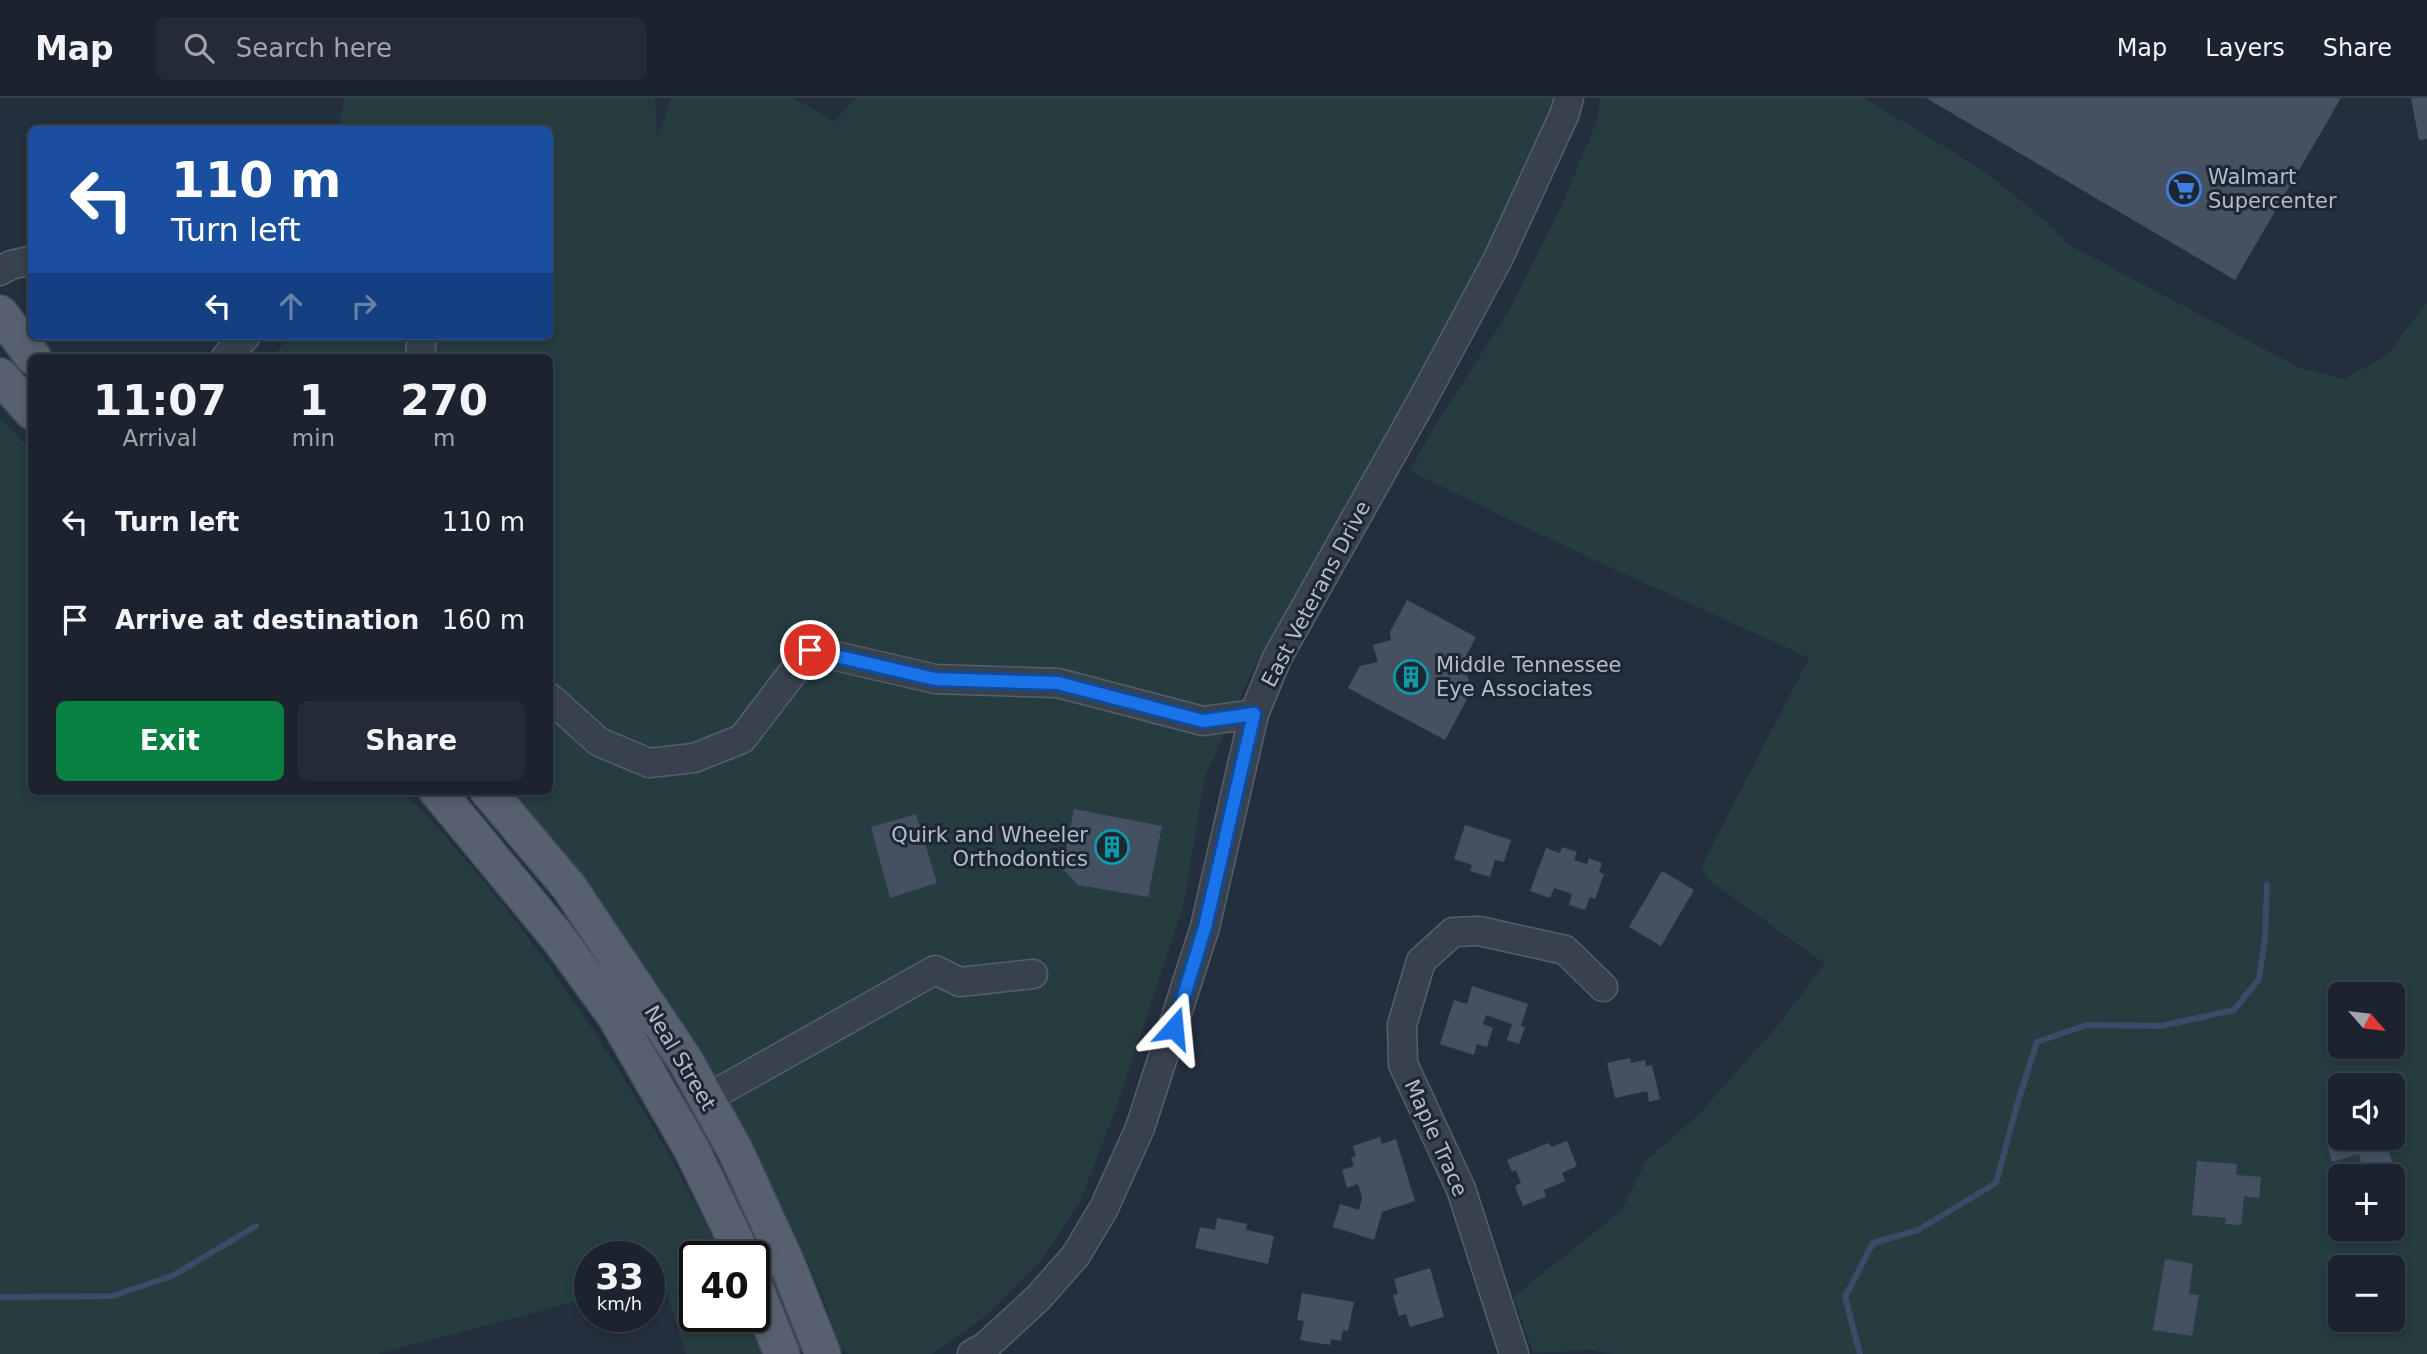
<!DOCTYPE html>
<meta charset="utf-8">
<style>
body{margin:0;font-family:"DejaVu Sans",sans-serif;background:#242b36;color:#f1f3f6;height:100vh;display:flex;flex-direction:column;font-size:26px;white-space:nowrap}
*{box-sizing:border-box;margin:0}
p{font-size:23px;color:#a0a4aa}
.icon{flex:none;width:38px;height:38px;fill:none;stroke:currentColor;stroke-width:2;stroke-linecap:round;stroke-linejoin:round}
.map{position:relative;flex:1;overflow:hidden}
.drawer{position:absolute;left:28px;top:256px;width:525px;height:441px;display:flex;flex-direction:column;background:#1b232e;border-radius:10px;box-shadow:0 4px 10px #0003,0 0 0 2px #39404a}
.drawer>*{flex:none}
.hud{position:absolute;left:28px;top:28px;width:525px;height:214px;border-radius:10px;box-shadow:0 4px 10px #0003,0 0 0 2px #39404a;background:#1a4fa0;color:#fff;overflow:hidden}
.needle{width:46px;rotate:118deg}
.fabs{position:absolute;left:2328px;top:884px;display:grid;gap:14px}
.fabs a{display:grid;place-items:center;width:77px;height:77px;border-radius:10px;background:#1b232e;box-shadow:0 4px 10px #0003,0 0 0 2px #39404a;font-size:35px}
.speed{position:absolute;left:574px;top:1143px;display:flex;gap:14px;font-size:35px;font-weight:700;text-align:center}
.speed>*{display:grid;place-content:center;width:91px;height:91px;border-radius:50%;background:#1b232e;box-shadow:0 4px 10px #0003,0 0 0 2px #39404a;line-height:1}
.speed small{font-size:18px;font-weight:400}
.speed .limit{border:4px solid #111;border-radius:10px;background:#fff;color:#111}
.pin{position:absolute;display:grid;place-items:center;width:60px;height:60px;color:#fff;margin:-30px;border:4px solid #fff;border-radius:50%;box-shadow:0 2px 7px #0007}
.me{position:absolute;width:77px;margin:-38px;rotate:18deg;stroke-linejoin:round;filter:drop-shadow(0 0 5px #0008)}
.turn{display:flex;align-items:center;gap:24px;height:147px;padding:0 28px;font-size:32px}
.turn .icon{width:91px;height:91px;stroke-width:2.5}
.turn b{display:block;font-size:49px;line-height:60px}
.lanes{display:flex;align-items:center;height:66px;padding:0 28px;background:#0003;justify-content:center;gap:35px;direction:ltr}
.lanes .off{opacity:.35}
.eta{display:flex;justify-content:space-evenly;align-items:center;height:119px;text-align:center}
.eta b{font-size:42px;font-weight:700;line-height:49px}
.primary-button{display:flex;gap:14px;margin-top:auto;padding:14px 28px}
.primary-button a{flex:1;height:80px;border-radius:10px;background:#0b8043;color:#fff;font-size:28px;font-weight:700;line-height:80px;text-align:center}
.primary-button a+a{background:#242b36;color:#f1f3f6}
ul{padding:0;list-style:none}
li{display:flex;align-items:center;gap:21px;height:98px;padding:0 28px}
li div{flex:1}
li b{display:block;font-size:26px}
li em{font-style:normal}
header{display:flex;align-items:center;gap:42px;box-sizing:border-box;height:98px;padding:0 35px;background:#1b232e;border-bottom:2px solid #39404a}
header strong{font-size:33px}
nav{display:flex;gap:38px;margin-inline-start:auto;font-size:24px}
.search{width:490px;height:63px;background:#242b36;display:flex;align-items:center;gap:18px;box-sizing:border-box;padding:0 24px;border-radius:10px;color:#a0a4aa;font-size:26px}
.map>svg:first-child{display:block}
.green{fill:#263c3f;fill-rule:evenodd}
.lines{fill:none;stroke-linecap:round;stroke-linejoin:round}
.stream{stroke:#394c67;stroke-width:6}
.building{fill:#455162}
.minor-casing{stroke:#565f6c;stroke-width:31}
.major-casing{stroke:#414a57;stroke-width:38}
.minor{stroke:#38414e;stroke-width:28}
.major{stroke:#56606e;stroke-width:35}
.route-casing{stroke:#114b97;stroke-width:18}
.route{stroke:#1a73e8;stroke-width:12}
.labels{text-anchor:middle;stroke-width:6;stroke-linejoin:round;paint-order:stroke}
.poi-label{font-size:21px;fill:#b4bcc9;stroke:#1d2633;text-anchor:start}
.street-label{font-size:21px;fill:#b4bcc9;stroke:#1d2633}
</style>
<header>
<strong>Map</strong>
<div class="search"><svg class="icon" aria-label="search" viewBox="0 0 24 24"><circle cx="10" cy="10" r="6"/><path d="M15 15l6 6"/></svg>Search here</div>
<nav><a>Map</a><a>Layers</a><a>Share</a></nav>
</header>
<div class="map">
<svg width="2427" height="1256" viewBox="0 0 2427 1256">
<rect width="100%" height="100%" fill="#242f3e"/>
<path class="green" d="M 345,0 L 655,0 L 657,39 L 671,0 L 794,0 L 834,24 L 855,0 L 1555,0 L 1546,29 L 1501,127 L 1444,236 L 1250,578 L 1205,679 L 1184,806 L 1115,1014 L 1080,1103 L 1041,1163 L 987,1217 L 932,1256 L 848,1256 L 840,1248 L 821,1194 L 774,1090 L 707,962 L 600,809 L 507,693 L 550,693 L 550,259 L 272,259 L 291,238 L 550,238 L 550,32 L 344,31 L 340,21 Z
M 1601,0 L 1864,0 L 1981,71 L 2034,113 L 2071,148 L 2300,270 L 2344,281 L 2387,257 L 2427,204 L 2427,1256 L 1611,1256 L 1591,1252 L 1533,1255 L 1513,1199 L 1621,1113 L 1646,1063 L 1700,1015 L 1779,926 L 1825,866 L 1709,782 L 1701,769 L 1809,560 L 1577,454 L 1410,373 L 1435,327 L 1508,215 L 1559,113 L 1596,25 ZM 2340,896 L 2392,896 L 2392,948 L 2340,948 ZM 2340,987 L 2392,987 L 2392,1040 L 2340,1040 ZM 2340,1078 L 2392,1078 L 2392,1130 L 2340,1130 ZM 2340,1169 L 2392,1169 L 2392,1222 L 2340,1222 Z
M 0,319 L 31,352 L 32,693 L 403,693 C 535,829 639,990 722,1158 L 695,1158 L 695,1218 L 749,1218 L 764,1256 L 686,1256 L 662,1182 L 649,1185 L 649,1158 L 590,1158 L 590,1200 L 377,1256 L 0,1256 Z"/>
<g class="lines">
<path class="stream" d="M 0,1199 L 113,1198 L 174,1177 L 256,1128
M 1860,1256 L 1845,1199 L 1873,1145 L 1918,1132 L 1996,1085 L 2017,1007 L 2037,944 L 2087,927 L 2161,928 L 2234,912 L 2259,881 L 2265,840 L 2267,787"/>
</g>
<path class="building" d="M 1926,0 L 2341,0 L 2235,182 Z
M 2411,0 L 2427,0 L 2427,41 L 2419,42 Z
M 1407,502 L 1476,539 L 1463,564 L 1472,592 L 1445,642 L 1348,590 L 1360,568 L 1378,564 L 1373,547 L 1391,542 L 1390,534 Z
M 1074,711 L 1162,728 L 1148,799 L 1078,787 L 1062,770 Z
M 916,716 L 937,785 L 890,800 L 871,729 Z
M 1465,727 L 1511,742 L 1504,764 L 1495,762 L 1490,779 L 1470,773 L 1472,767 L 1454,761 Z
M 1562,749 L 1577,754 L 1574,762 L 1587,766 L 1589,760 L 1602,765 L 1599,774 L 1604,776 L 1595,801 L 1590,799 L 1585,812 L 1569,807 L 1572,796 L 1554,790 L 1550,800 L 1530,793 L 1546,750 L 1560,755 Z
M 1662,773 L 1694,792 L 1661,848 L 1629,829 Z
M 1472,888 L 1528,906 L 1521,928 L 1525,929 L 1519,946 L 1507,942 L 1512,926 L 1486,917 L 1483,926 L 1493,930 L 1487,949 L 1477,946 L 1474,957 L 1440,946 L 1454,902 L 1467,906 Z
M 1630,960 L 1631,965 L 1645,962 L 1646,968 L 1652,967 L 1660,1001 L 1649,1004 L 1647,993 L 1615,1000 L 1607,965 Z
M 2398,1019 L 2401,1031 L 2392,1034 L 2392,1020 Z
M 1380,1039 L 1382,1046 L 1396,1041 L 1415,1103 L 1382,1114 L 1374,1142 L 1333,1129 L 1340,1106 L 1359,1112 L 1362,1100 L 1358,1086 L 1347,1090 L 1342,1072 L 1354,1068 L 1351,1060 L 1356,1058 L 1353,1048 Z
M 2346,1040 L 2385,1040 L 2398,1084 L 2392,1086 L 2392,1078 L 2365,1078 L 2359,1056 L 2332,1064 L 2327,1045 Z
M 1567,1043 L 1577,1068 L 1562,1075 L 1565,1083 L 1544,1092 L 1546,1099 L 1523,1108 L 1515,1088 L 1521,1085 L 1516,1072 L 1512,1074 L 1507,1062 L 1548,1045 L 1552,1049 Z
M 2197,1063 L 2237,1066 L 2236,1077 L 2261,1079 L 2259,1100 L 2244,1098 L 2241,1127 L 2225,1126 L 2226,1120 L 2192,1117 Z
M 1217,1120 L 1247,1126 L 1246,1132 L 1274,1138 L 1268,1166 L 1195,1150 L 1200,1129 L 1215,1132 Z
M 2165,1161 L 2193,1166 L 2189,1196 L 2199,1197 L 2192,1238 L 2153,1232 Z
M 1430,1170 L 1444,1219 L 1410,1229 L 1406,1216 L 1399,1218 L 1393,1197 L 1398,1196 L 1394,1181 Z
M 1302,1195 L 1354,1204 L 1348,1233 L 1343,1232 L 1341,1243 L 1331,1241 L 1330,1247 L 1300,1242 L 1304,1223 L 1297,1222 Z"/>
<g class="lines">
<g class="minor-casing">
<path id="minor" d="M 0,173 L 11,167 L 32,162
M 226,259 L 246,238
M 420,259 L 422,238
M 550,600 L 599,644 L 649,665 L 694,660 L 742,641 L 810,552 L 935,581 L 1058,585 L 1203,623 L 1254,616
M 706,1001 L 935,872 L 960,884 L 1033,876
M 972,1256 L 985,1249 L 1038,1200 L 1076,1157 L 1104,1110 L 1140,1030 L 1205,829 L 1254,616 L 1277,560 L 1420,306 L 1498,161 L 1565,15 L 1569,0
M 1514,1256 L 1461,1091 L 1403,966 L 1402,927 L 1421,863 L 1453,834 L 1479,833 L 1565,852 L 1603,889"/>
</g>
<g class="major-casing">
<path id="major" d="M 0,215 L 33,259
M 0,278 L 32,314
M 437,693 L 559,841 L 615,918 L 692,1052 L 743,1158
M 488,693 L 569,789 L 685,962 L 735,1052 L 786,1163 L 823,1256
M 754,1186 L 782,1256"/>
</g>
<use href="#minor" class="minor"/>
<use href="#major" class="major"/>
</g>
<g class="lines">
<g class="route-casing">
<path id="route" d="M 810,552 L 935,581 L 1058,585 L 1203,623 L 1254,616 L 1205,829 L 1174,930"/>
</g>
<use href="#route" class="route"/>
</g>
<defs>
<g id="supermarket-ring" transform="scale(1.75)"><circle r="9.5" fill="#1d2633" stroke="#3f7fe0" stroke-width="1.5"/><path d="M-6-5.5h2.5l.6 2H6L4.5 2H-2.5L-4.4-4H-6ZM-1.5 3.2a1.3 1.3 0 1 0 .1 0ZM3 3.2a1.3 1.3 0 1 0 .1 0Z" fill="#3f7fe0"/></g>
<g id="building-ring" transform="scale(1.75)"><circle r="9.5" fill="#1d2633" stroke="#0f9aa8" stroke-width="1.5"/><path d="M-4-6H4V6H1V3H-1V6H-4ZM-2.5-4.3h1.7v1.8h-1.7ZM.8-4.3h1.7v1.8H.8ZM-2.5-1h1.7V.8h-1.7ZM.8-1h1.7V.8H.8Z" fill="#0f9aa8"/></g>
</defs>
<g fill-rule="evenodd">
<use href="#supermarket-ring" x="2184" y="91"/>
<use href="#building-ring" x="1411" y="579"/>
<use href="#building-ring" x="1112" y="749"/>
</g>
<g class="labels">
<g class="poi-label">
<text x="2208" y="86">Walmart<tspan x="2208" dy="24">Supercenter</tspan></text>
<text x="1436" y="574">Middle Tennessee<tspan x="1436" dy="24">Eye Associates</tspan></text>
<text x="1088" y="744" text-anchor="end">Quirk and Wheeler<tspan x="1088" dy="24">Orthodontics</tspan></text>
</g>
<g class="street-label">
<text transform="translate(1316 496) rotate(-62)" y="7">East Veterans Drive</text>
<text transform="translate(680 960) rotate(59)" y="7">Neal Street</text>
<text transform="translate(1436 1040) rotate(66)" y="7">Maple Trace</text>
</g>
</g>
</svg>
<div class="fabs">
<a><svg class="needle" viewBox="-14 -14 28 28"><path d="M0-13l5 13h-10z" fill="#e53935"/><path d="M0 13l5-13h-10z" fill="#a0a4aa"/></svg></a>
<a><svg class="icon" aria-label="sound" viewBox="0 0 24 24"><path d="M4 9h4l5-4v14l-5-4H4zM17 9q2 3 0 6"/></svg></a>
<a>+</a>
<a>−</a>
</div>
<div class="speed"><div>33<small>km/h</small></div><div class="limit">40</div></div>
<div class="pin" style="left:810px;top:552px;background:#d93025"><svg class="icon" aria-label="arrive" viewBox="0 0 24 24"><path d="M6 21V4h12l-3 4 3 4H6"/></svg></div>
<svg class="me" style="left:1174px;top:930px" viewBox="-20 -20 40 40"><path d="M0-17L14 15 0 8-14 15z" fill="#1a73e8" stroke="#fff" stroke-width="4"/></svg>
<div class="hud">
<div class="turn"><svg class="icon" aria-label="left" viewBox="0 0 24 24"><path d="M17 20v-9H6M10 6l-5 5 5 5"/></svg><div><b>110 m</b>Turn left</div></div>
<div class="lanes"><svg class="icon" aria-label="left" viewBox="0 0 24 24"><path d="M17 20v-9H6M10 6l-5 5 5 5"/></svg><svg class="icon off" aria-label="ahead" viewBox="0 0 24 24"><path d="M12 20V5M6 11l6-6 6 6"/></svg><svg class="icon off" aria-label="right" viewBox="0 0 24 24"><path d="M7 20v-9h11M14 6l5 5-5 5"/></svg></div>
</div>
<section class="drawer">
<div class="eta">
<div><b>11:07</b><p>Arrival</p></div>
<div><b>1</b><p>min</p></div>
<div><b>270</b><p>m</p></div>
</div>
<ul>
<li><svg class="icon" aria-label="left" viewBox="0 0 24 24"><path d="M17 20v-9H6M10 6l-5 5 5 5"/></svg><div><b>Turn left</b></div><em>110 m</em></li>
<li><svg class="icon" aria-label="arrive" viewBox="0 0 24 24"><path d="M6 21V4h12l-3 4 3 4H6"/></svg><div><b>Arrive at destination</b></div><em>160 m</em></li>
</ul>
<div class="primary-button"><a>Exit</a><a>Share</a></div>
</section>
</div>
